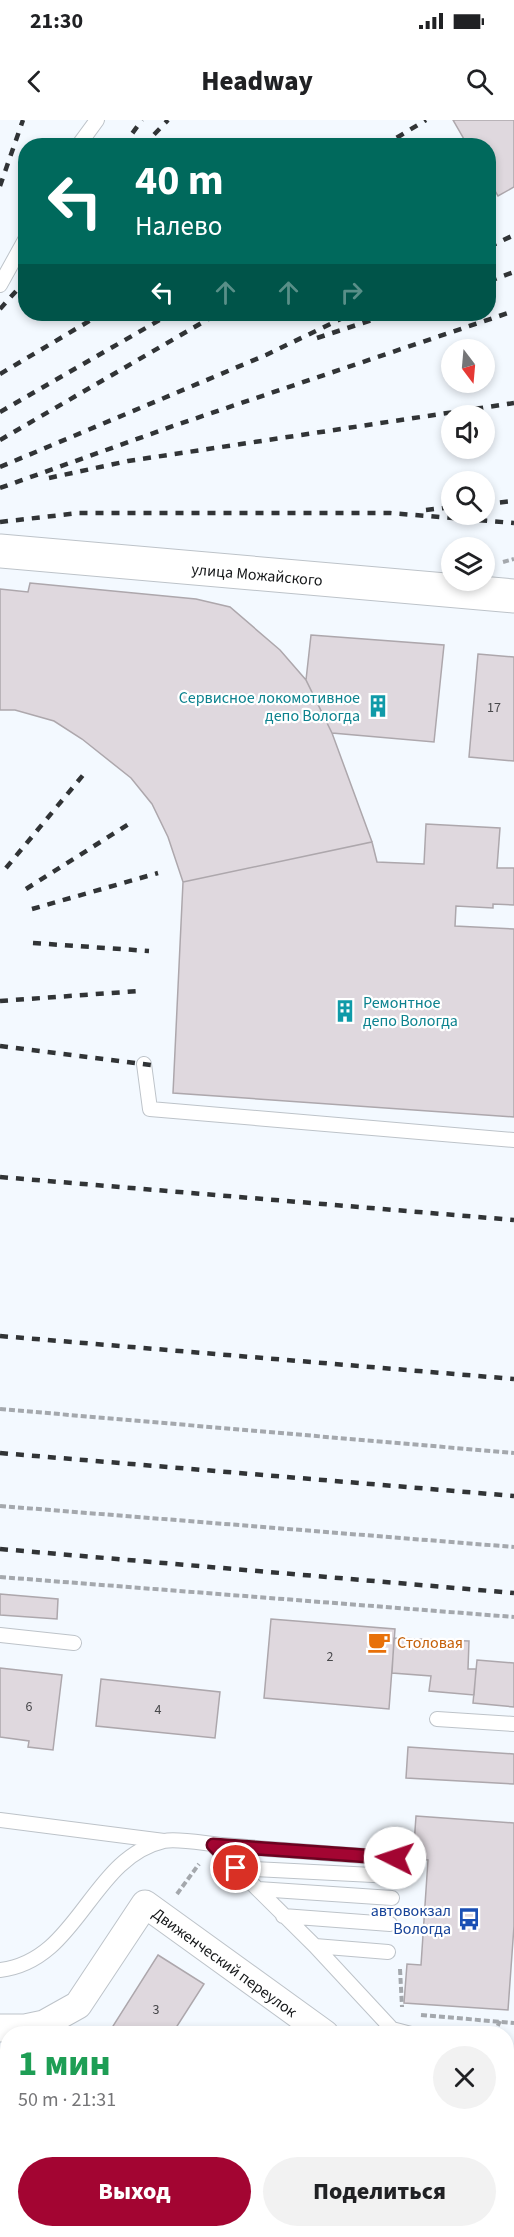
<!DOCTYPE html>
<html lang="ru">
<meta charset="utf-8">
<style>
body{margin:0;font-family:"Source Sans 3",sans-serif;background:#f2f2f2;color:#202124;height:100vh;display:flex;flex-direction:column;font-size:22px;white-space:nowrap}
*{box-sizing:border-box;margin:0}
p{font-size:20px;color:#757577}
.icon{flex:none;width:33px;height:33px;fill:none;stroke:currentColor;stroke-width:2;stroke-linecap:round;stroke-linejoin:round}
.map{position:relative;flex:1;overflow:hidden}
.panel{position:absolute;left:0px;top:1906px;width:514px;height:212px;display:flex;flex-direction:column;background:#fff;border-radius:24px 24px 0 0;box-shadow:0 3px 9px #0003}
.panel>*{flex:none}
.hud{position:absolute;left:18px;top:18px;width:478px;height:183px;border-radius:24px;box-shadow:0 3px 9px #0003;background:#00695c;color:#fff;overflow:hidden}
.needle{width:39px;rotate:164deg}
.buttons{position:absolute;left:441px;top:219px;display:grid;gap:12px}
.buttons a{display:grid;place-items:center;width:54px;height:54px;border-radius:50%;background:#fff;box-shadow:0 3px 9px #0003;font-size:30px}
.pin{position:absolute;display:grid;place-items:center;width:51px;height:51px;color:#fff;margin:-26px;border:3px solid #fff;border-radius:50%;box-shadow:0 2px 6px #0007}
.me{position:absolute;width:66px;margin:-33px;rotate:274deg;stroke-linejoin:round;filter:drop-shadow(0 0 4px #0008)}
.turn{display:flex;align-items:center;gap:21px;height:126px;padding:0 18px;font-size:27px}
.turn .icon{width:78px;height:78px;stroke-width:2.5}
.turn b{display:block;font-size:42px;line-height:51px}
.lanes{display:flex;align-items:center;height:57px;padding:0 18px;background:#0003;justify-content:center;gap:30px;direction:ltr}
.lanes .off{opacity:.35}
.round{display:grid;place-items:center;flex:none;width:63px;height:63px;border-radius:32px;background:#f2f2f2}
.overview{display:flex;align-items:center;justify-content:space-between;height:102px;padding:0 18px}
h1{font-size:36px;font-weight:800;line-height:45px;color:#1e9e55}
.primary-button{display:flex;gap:12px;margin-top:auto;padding:12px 18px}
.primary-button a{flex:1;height:69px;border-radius:36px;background:#a30532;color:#fff;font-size:24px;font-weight:800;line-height:69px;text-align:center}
.primary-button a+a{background:#f2f2f2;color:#202124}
.status{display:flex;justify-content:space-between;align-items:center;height:42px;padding:0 30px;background:#fff;direction:ltr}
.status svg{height:16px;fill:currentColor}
header{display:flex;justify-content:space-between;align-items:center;height:78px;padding:0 18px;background:#fff;font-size:27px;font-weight:800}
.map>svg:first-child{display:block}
.building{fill:#dfd8de;stroke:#ada7ac;stroke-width:1.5}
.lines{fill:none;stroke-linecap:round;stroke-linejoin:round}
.lane-casing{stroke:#bdc3c9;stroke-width:16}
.street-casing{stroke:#bdc3c9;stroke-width:29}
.secondary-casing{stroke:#bdc3c9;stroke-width:35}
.path{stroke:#a4a8ad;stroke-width:4;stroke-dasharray:6 3;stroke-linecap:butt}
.lane{stroke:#fff;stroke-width:14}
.street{stroke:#fff;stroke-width:27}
.secondary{stroke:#fff;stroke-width:33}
.rail{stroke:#313436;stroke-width:4.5;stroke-dasharray:8 8;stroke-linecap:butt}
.route-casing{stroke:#6a0320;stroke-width:15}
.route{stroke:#a30532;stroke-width:10}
.labels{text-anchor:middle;stroke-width:4.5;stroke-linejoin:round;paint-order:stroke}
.number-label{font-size:14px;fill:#48484b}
.street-label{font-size:16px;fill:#16181a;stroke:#fff}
.culture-label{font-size:16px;fill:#0d838f;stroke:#fff;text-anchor:end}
.food-label{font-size:16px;fill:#c56008;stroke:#fff;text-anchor:start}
.transit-label{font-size:16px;fill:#164399;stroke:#fff;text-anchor:end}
</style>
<div class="status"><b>21:30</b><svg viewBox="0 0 49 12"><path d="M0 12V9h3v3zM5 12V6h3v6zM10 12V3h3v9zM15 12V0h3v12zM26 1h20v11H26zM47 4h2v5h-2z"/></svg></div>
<header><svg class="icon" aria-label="back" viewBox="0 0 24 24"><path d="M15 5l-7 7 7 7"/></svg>Headway<svg class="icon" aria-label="search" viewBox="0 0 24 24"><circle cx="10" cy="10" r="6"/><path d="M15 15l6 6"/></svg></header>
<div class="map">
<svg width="514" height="2117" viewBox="0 0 514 2117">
<rect width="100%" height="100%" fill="#f3f9ff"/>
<path class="building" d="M 453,0 L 514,0 L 514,67 L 498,76 L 489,60 L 489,26 L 468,26 Z
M 30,463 L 196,479 L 230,487 L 280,530 L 306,560 L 332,613 L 372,722 L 183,762 L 168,717 L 152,684 L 131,658 L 82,619 L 54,601 L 15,590 L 0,590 L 0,469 L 28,472 Z
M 311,515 L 444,525 L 434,622 L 332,613 L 306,560 Z
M 478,534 L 514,537 L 514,641 L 469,637 Z
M 426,704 L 500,708 L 497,748 L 514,748 L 514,785 L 493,784 L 493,788 L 456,786 L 455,806 L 514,809 L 514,997 L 173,973 L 183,762 L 372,722 L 377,742 L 424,744 Z
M 0,1474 L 58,1479 L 57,1499 L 0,1495 Z
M 271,1499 L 395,1509 L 389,1589 L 264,1578 Z
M 394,1518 L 469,1521 L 468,1549 L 476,1549 L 474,1575 L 429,1571 L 431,1556 L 392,1553 Z
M 477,1540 L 514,1543 L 514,1587 L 473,1583 Z
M 0,1548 L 62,1555 L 53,1630 L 28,1627 L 29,1621 L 0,1617 Z
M 101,1559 L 220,1572 L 215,1618 L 96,1606 Z
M 408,1627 L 514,1634 L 514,1664 L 406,1658 Z
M 416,1696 L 514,1703 L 514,1806 L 508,1890 L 404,1883 L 407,1844 L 421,1845 L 428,1740 L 413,1739 Z
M 158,1835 L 204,1864 L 172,1914 L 108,1914 Z
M 8,1945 L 8,2056 L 0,2059 L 0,1948 Z
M 141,2110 L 271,2110 L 281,2117 L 137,2117 Z
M 286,2110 L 359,2110 L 355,2117 L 282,2117 Z"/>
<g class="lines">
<g class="lane-casing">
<path id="lane" d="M 78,26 L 97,0
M 0,165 L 26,118
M 144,944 L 150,989 L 514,1020
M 0,1515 L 74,1523
M 437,1599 L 514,1604
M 0,1700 L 164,1721
M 213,1725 L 315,1826 L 392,1909 L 411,1914
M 236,1748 L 393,1756
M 258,1769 L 392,1778
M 283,1796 L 390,1804
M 315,1826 L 388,1832
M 0,1850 C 79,1841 90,1738 164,1721 C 178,1718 207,1724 222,1725 C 280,1730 337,1734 395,1738
M 507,1947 L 514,1951"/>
</g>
<g class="street-casing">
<path id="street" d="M 0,1908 L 25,1908 L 44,1904 L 78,1885 L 145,1784 L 325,1914"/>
</g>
<g class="secondary-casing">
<path id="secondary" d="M 0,431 L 514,476
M 507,2024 L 514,2014
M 446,2117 L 451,2110"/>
</g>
<path class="path" d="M 503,442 L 514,439
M 0,1289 L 514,1333
M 0,1386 L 514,1427
M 0,1457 L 514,1497
M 177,1774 L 199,1744
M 407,1791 L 425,1792
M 400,1849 L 402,1887
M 421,1895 L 514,1903
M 494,1914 L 500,1901
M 507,2090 L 514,2094
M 390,2117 L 394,2110"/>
<use href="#lane" class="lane"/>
<use href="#street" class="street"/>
<use href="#secondary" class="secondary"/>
<path class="rail" d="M 123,26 L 142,0
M 143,26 L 168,0
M 383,26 L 426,0
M 458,26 L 465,22
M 0,66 L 23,0
M 489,127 L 514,115
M 489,161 L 514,152
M 0,189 L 26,160
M 317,218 L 390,194
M 0,254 L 101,194
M 0,292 L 170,194
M 0,320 L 217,194
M 0,347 L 266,235 L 351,194
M 49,358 L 128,341 L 514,283
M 0,368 L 176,305 L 514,191
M 484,384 L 514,381
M 426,390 L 452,387
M 0,402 L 79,393 L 390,393 L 514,403
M 6,748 L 84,654
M 26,769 L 132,702
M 32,789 L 158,753
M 33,823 L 149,831
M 0,881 L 139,871
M 0,926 L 151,945
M 0,1057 L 514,1100
M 0,1216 L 514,1259
M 0,1333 L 514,1376
M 0,1429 L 514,1473"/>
</g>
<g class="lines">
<g class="route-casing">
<path id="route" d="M 236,1748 L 213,1725 L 395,1738"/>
</g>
<use href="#route" class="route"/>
</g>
<defs>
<g id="building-bare" transform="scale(1.8)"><path d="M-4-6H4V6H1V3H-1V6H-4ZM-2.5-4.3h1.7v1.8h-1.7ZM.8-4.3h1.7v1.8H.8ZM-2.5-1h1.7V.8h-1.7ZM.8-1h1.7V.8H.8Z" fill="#0f9aa8" stroke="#fff" stroke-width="2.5" paint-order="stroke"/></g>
<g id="cafe-bare" transform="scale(1.8)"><path d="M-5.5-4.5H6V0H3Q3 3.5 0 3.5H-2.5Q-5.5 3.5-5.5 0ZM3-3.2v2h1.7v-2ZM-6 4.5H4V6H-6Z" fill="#e8710a" stroke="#fff" stroke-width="2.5" paint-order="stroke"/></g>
<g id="bus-bare" transform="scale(1.8)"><path d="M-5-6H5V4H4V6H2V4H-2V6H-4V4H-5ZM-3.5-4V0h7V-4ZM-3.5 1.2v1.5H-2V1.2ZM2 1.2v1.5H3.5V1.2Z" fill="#1a4fb4" stroke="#fff" stroke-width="2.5" paint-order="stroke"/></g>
</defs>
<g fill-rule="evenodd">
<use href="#building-bare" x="378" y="586"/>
<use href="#building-bare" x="345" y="891"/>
<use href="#cafe-bare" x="379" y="1522"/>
<use href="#bus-bare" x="469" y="1799"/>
</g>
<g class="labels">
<g class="number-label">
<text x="494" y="592">17</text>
<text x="330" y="1541">2</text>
<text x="29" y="1591">6</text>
<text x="158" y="1594">4</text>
<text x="156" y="1894">3</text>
</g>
<g class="street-label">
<text transform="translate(257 454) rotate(5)" y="6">улица Можайского</text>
<text transform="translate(225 1842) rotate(36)" y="6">Движенческий переулок</text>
</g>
<g class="culture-label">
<text x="360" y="583">Сервисное локомотивное<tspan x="360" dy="18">депо Вологда</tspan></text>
<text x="363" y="888" text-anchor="start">Ремонтное<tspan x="363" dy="18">депо Вологда</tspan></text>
</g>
<g class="food-label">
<text x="397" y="1528">Столовая</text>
</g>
<g class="transit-label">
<text x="451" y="1796">автовокзал<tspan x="451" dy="18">Вологда</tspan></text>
</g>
</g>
</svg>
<div class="buttons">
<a><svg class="needle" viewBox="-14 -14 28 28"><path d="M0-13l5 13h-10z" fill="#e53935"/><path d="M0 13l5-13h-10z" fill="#757577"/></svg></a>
<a><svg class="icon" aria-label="sound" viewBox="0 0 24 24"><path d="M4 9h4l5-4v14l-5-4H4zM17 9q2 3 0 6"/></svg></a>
<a><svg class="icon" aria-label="search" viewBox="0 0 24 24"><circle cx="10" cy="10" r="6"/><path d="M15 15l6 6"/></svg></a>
<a><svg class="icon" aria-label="layers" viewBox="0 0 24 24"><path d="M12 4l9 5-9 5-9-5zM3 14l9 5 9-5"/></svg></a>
</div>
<div class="pin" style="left:236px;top:1748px;background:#d93025"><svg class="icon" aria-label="arrive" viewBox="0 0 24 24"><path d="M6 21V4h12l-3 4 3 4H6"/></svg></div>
<svg class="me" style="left:395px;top:1738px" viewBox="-20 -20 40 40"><circle r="19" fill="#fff"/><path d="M0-13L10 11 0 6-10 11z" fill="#a30532"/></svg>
<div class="hud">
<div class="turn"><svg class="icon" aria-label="left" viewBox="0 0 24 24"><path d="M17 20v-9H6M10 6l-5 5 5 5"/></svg><div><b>40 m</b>Налево</div></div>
<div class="lanes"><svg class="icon" aria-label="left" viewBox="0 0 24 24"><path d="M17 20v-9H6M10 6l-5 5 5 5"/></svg><svg class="icon off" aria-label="ahead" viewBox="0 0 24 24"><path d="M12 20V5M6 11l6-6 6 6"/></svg><svg class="icon off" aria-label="ahead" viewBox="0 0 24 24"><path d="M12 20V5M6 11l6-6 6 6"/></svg><svg class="icon off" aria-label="right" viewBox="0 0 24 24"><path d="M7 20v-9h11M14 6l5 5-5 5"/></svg></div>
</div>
<section class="panel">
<div class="overview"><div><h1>1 мин</h1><p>50 m · 21:31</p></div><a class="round"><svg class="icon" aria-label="close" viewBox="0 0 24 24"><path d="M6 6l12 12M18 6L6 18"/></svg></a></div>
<div class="primary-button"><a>Выход</a><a>Поделиться</a></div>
</section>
</div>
